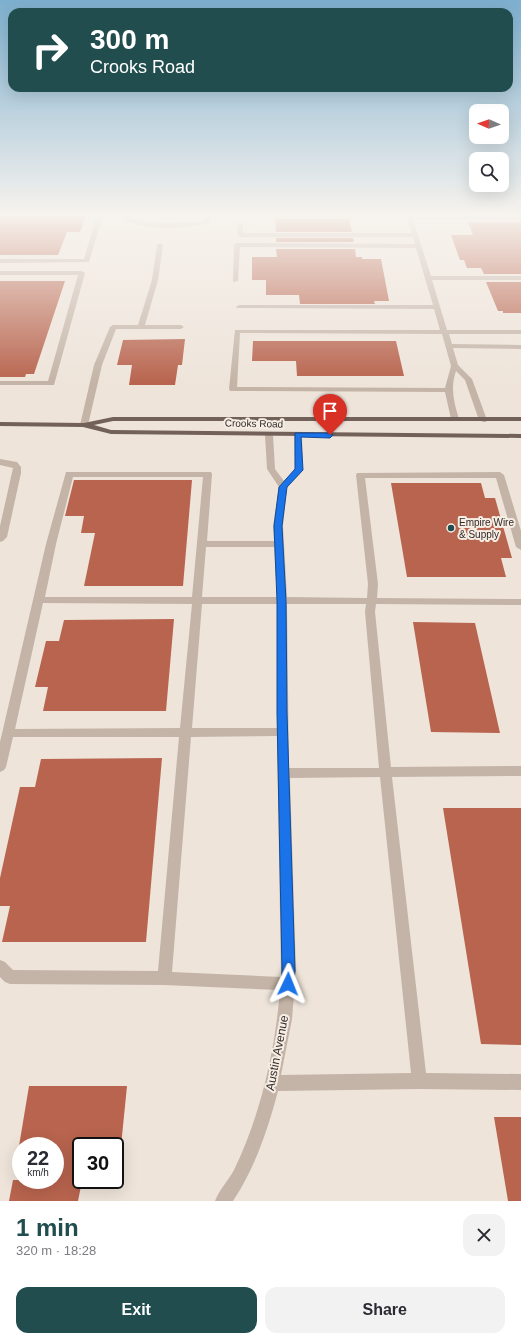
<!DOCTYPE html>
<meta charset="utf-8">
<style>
body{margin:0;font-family:Helvetica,sans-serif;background:#f2f2f3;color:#2b2b33;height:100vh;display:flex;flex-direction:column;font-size:15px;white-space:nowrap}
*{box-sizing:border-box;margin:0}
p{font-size:13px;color:#7c7c81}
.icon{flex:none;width:22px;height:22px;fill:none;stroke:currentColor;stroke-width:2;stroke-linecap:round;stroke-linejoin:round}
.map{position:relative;height:1201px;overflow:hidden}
.panel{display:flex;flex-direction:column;background:#fff;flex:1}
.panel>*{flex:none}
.hud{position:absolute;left:8px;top:8px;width:505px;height:84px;border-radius:12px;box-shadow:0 4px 16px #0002;background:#214d4f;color:#fff;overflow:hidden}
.needle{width:26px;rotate:272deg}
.controls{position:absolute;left:469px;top:104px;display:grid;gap:8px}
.controls a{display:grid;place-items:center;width:40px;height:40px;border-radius:8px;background:#fff;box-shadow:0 4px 16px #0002;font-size:20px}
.speed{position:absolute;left:12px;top:1137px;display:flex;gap:8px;font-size:20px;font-weight:700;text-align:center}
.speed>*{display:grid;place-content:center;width:52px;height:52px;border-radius:50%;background:#fff;box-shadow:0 4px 16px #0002;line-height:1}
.speed small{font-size:10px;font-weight:400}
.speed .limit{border:2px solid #111;border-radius:6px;background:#fff;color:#111}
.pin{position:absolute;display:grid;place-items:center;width:34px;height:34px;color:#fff;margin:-41px -17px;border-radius:50% 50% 50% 0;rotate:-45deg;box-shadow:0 0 4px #0007}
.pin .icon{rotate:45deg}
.me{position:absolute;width:44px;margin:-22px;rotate:2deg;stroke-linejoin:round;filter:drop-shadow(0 0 3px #0008)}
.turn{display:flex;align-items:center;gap:14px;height:84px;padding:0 16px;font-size:18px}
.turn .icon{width:52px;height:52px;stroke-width:2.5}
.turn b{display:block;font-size:28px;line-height:34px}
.round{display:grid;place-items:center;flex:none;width:42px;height:42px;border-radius:12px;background:#f2f2f3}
.summary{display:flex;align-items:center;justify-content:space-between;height:68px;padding:0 16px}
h1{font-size:24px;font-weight:700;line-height:30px;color:#214d4f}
.cta{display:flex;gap:8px;margin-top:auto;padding:8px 16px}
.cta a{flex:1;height:46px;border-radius:12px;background:#214d4f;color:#fff;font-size:16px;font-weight:700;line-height:46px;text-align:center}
.cta a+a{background:#f2f2f3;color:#2b2b33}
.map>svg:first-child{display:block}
.building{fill:#b8644e}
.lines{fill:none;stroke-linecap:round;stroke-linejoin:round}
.minor{fill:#c4b4a7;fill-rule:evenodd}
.major{fill:#726159;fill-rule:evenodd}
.route{fill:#1a73e8;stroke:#114b97}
.poi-dot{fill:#214d4f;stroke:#f6eee5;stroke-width:1.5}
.labels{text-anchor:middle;stroke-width:4;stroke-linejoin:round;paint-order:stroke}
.street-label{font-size:10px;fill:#322a27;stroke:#f6eee5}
.poi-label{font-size:10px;fill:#322a27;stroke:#f6eee5;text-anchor:start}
.near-street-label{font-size:12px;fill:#322a27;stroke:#f6eee5}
</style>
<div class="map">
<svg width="521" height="1201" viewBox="0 0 521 1201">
<rect width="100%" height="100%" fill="#eee4da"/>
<path class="building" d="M 0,215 L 86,215 L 80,232 L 67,232 L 58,255 L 0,255 Z
M 275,219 L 349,219 L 352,232 L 276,232 Z
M 468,222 L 521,222 L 521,274 L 484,274 L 481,268 L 467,268 L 464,260 L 460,260 L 451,235 L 473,235 Z
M 276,238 L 353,238 L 354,242 L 276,242 Z
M 276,249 L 355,249 L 356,257 L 362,257 L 362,259 L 381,259 L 389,301 L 374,301 L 375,304 L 300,304 L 299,295 L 266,295 L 266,280 L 252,280 L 252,257 L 277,257 Z
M 0,281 L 65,281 L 34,374 L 26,374 L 25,377 L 0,377 Z
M 486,282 L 521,282 L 521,313 L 503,313 L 503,311 L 498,311 Z
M 185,339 L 182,365 L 178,365 L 175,385 L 129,385 L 132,365 L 117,365 L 123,340 Z
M 253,341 L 396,341 L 404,376 L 297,376 L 296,361 L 252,361 Z
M 74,480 L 192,480 L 183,586 L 84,586 L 95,533 L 81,533 L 84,516 L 65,516 Z
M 391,483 L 481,483 L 485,498 L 495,498 L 512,558 L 501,558 L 506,577 L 407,577 Z
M 174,619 L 166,711 L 43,711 L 48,687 L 35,687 L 46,641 L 59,641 L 64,620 Z
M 413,622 L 475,623 L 500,733 L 431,732 Z
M 162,758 L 146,942 L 2,942 L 10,906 L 0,906 L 0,878 L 20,787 L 35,787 L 41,759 Z
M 443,808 L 521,808 L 521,1045 L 481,1044 Z
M 29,1086 L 127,1086 L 121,1146 L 81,1146 L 81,1186 L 78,1201 L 9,1201 L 13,1180 L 55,1180 L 55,1146 L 19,1146 Z
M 494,1117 L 521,1117 L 521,1201 L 508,1201 Z"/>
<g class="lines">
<path class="minor" d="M 97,215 L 103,215 L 89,262 L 0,263 L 0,259 L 84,259 Z
M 123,215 L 129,215 L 130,219 L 135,220 L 167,223 L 201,222 L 204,221 L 206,215 L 212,215 L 209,223 C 184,229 150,230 126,221 Z
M 406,215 L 412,216 L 521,216 L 521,220 L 413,220 L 431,276 L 521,276 L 521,280 L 432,280 L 447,330 L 521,330 L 521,334 L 449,334 L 452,344 L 521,345 L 521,349 L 453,348 L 458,365 L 472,379 L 487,420 L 486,422 L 483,422 L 479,420 L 465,380 L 456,371 C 450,388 454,403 459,419 L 455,421 L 451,419 L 445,392 L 230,391 L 229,389 L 235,330 L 440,330 L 434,309 L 237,308 L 236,307 L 239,305 L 433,305 L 416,248 L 240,247 L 238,281 L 233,282 L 234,245 L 237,243 L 415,244 L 413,237 L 240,237 L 237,235 L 238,223 L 243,224 L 243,233 L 412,233 ZM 240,333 L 442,334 L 451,366 L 445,388 L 237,387 Z
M 160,243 L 163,245 L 158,280 L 145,325 L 181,325 L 184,327 L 181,329 L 116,329 L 102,365 L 88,425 L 87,427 L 81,427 L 80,425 L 94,365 L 110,327 L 113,325 L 138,325 L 152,280 L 157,245 Z
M 0,271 L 82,271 L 85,273 L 54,385 L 0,385 L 0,381 L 48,381 L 78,275 L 0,275 Z
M 266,433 L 269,433 L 273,435 L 275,469 L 284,481 L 295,470 L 294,435 L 298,433 L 302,435 L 303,470 L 287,488 L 283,526 L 287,597 L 367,598 L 368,584 L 356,475 L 357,473 L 500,472 L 504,475 L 521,531 L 521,550 L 516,547 L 496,478 L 365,478 L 378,584 L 377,598 L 521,599 L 521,605 L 376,604 L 375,612 L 391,767 L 521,766 L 521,776 L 392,777 L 426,1073 L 521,1074 L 521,1090 L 419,1089 L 278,1091 C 268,1129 255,1168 233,1201 L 215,1201 C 219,1190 228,1181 234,1170 C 261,1114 275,1051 280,990 L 164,985 L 10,984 L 5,982 L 0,977 L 0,960 L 5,962 L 13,970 L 158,971 L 179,737 L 13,737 L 6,767 L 4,770 L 0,772 L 0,742 L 46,544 L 66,472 L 211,472 L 212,474 L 207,541 L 274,541 L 273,526 L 279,487 L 267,469 L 265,435 ZM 73,477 L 203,477 L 192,597 L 45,597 L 56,544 ZM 206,547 L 274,547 L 277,597 L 202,597 ZM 43,603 L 192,604 L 180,728 L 15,729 ZM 202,604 L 277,604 L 277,728 L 192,728 ZM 287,604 L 366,604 L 365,612 L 379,768 L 289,768 ZM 277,736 L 281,977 L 172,972 L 191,737 ZM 380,777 L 411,1073 L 281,1075 L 292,1019 L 296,971 L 290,778 Z
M 0,459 L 17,462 L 21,467 L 21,473 L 7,537 L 3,541 L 0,542 L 0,526 L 13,468 L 0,465 Z"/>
<path class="major" d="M 113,417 L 521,417 L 521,421 L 113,421 L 94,425 L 111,430 L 521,434 L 521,438 L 111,434 L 83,427 L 0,426 L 0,422 L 84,423 Z"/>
</g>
<linearGradient id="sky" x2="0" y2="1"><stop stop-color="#7dafce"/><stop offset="0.56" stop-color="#f7f3ee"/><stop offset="1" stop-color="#f7f3ee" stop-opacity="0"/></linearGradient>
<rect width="521" height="383" fill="url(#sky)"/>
<path class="route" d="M 295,433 L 330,433 L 333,435 L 330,438 L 301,437 L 303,470 L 287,487 L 282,526 L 286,601 L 287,713 L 295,971 L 292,988 L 288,990 L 283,988 L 281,984 L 282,971 L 277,713 L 277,601 L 274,526 L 279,487 L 295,469 Z"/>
<circle class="poi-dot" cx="451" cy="528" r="4"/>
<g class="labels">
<g class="street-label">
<text transform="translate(254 423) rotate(1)" y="4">Crooks Road</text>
</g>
<g class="poi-label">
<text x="459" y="526">Empire Wire<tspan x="459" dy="12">&amp; Supply</tspan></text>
</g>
<g class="near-street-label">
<text transform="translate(277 1053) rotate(-79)" y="4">Austin Avenue</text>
</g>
</g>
</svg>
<div class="controls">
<a><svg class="needle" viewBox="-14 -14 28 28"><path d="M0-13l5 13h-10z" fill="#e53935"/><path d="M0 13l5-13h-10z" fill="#7c7c81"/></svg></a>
<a><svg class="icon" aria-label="search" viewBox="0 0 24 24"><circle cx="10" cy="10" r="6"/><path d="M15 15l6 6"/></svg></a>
</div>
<div class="speed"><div>22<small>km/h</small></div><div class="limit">30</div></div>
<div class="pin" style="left:330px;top:435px;background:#d93025"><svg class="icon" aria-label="arrive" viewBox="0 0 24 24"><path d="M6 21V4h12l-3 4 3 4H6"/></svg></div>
<svg class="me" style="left:288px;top:984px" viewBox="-20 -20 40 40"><path d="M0-17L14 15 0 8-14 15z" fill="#1a73e8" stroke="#fff" stroke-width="4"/></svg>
<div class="hud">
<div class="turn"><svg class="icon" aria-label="right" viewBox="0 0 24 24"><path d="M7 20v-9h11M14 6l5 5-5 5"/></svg><div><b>300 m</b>Crooks Road</div></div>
</div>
</div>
<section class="panel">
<div class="summary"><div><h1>1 min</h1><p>320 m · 18:28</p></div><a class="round"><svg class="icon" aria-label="close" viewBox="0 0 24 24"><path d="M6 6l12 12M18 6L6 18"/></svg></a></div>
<div class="cta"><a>Exit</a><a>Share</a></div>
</section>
